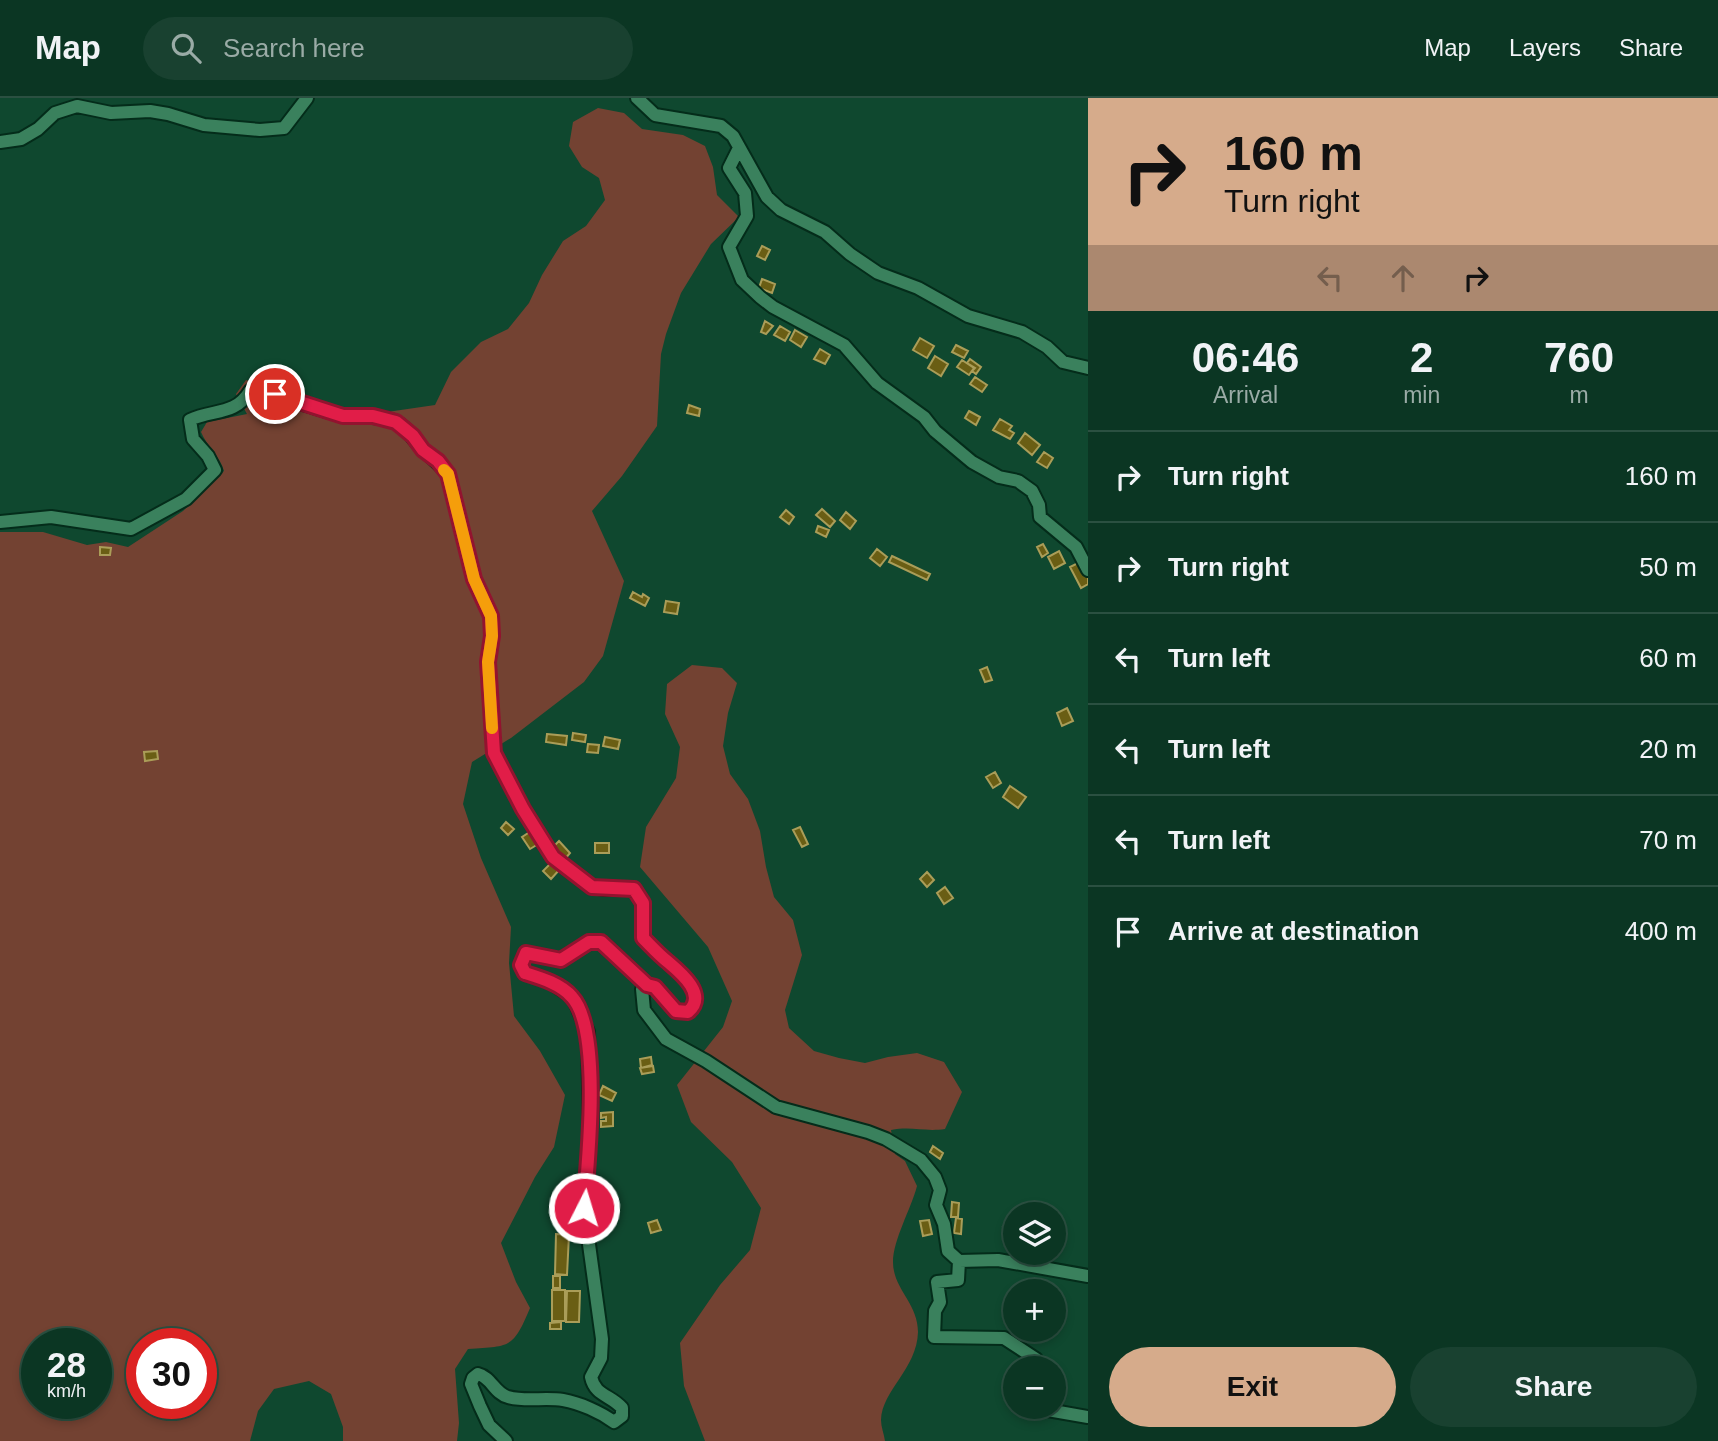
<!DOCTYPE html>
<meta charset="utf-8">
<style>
body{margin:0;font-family:Arial,sans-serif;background:#194130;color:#f1f3f6;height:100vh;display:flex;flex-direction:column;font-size:26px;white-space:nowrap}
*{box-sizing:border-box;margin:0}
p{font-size:23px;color:#9aaba6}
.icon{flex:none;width:38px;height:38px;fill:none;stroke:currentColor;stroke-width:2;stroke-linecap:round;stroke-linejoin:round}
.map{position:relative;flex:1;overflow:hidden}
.side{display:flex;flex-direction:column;background:#0b3623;width:630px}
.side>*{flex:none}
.banner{background:#d6ab8b;color:#111;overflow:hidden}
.tools{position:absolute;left:1003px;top:1104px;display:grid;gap:14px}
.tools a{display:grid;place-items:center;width:63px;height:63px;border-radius:50%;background:#0b3623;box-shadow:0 4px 10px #0003,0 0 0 2px #2b5041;font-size:35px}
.speed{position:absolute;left:21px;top:1230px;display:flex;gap:14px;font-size:35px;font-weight:700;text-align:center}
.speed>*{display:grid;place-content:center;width:91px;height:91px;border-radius:50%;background:#0b3623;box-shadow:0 4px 10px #0003,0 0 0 2px #2b5041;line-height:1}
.speed small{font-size:18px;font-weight:400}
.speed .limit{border:10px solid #d22;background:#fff;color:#111}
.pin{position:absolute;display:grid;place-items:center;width:60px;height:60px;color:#fff;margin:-30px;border:4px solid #fff;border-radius:50%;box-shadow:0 2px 7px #0007}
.me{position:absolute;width:77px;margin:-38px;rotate:5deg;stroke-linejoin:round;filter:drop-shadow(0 0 5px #0008)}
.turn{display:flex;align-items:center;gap:24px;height:147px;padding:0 21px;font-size:32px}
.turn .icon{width:91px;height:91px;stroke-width:2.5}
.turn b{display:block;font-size:49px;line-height:60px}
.lanes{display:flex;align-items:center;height:66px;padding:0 21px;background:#0003;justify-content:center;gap:35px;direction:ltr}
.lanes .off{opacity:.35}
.eta{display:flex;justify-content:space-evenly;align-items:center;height:119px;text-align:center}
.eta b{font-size:42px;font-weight:700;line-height:49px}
.primary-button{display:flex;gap:14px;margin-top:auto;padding:14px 21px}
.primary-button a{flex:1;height:80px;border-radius:42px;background:#d6ab8b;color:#111;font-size:28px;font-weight:700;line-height:80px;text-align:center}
.primary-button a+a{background:#194130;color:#f1f3f6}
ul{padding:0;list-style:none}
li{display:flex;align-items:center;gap:21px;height:91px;padding:0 21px;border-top:2px solid #2b5041}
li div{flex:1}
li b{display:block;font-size:26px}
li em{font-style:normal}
header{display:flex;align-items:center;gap:42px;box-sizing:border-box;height:98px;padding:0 35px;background:#0b3623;border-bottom:2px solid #2b5041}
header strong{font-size:33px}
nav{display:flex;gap:38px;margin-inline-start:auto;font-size:24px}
.search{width:490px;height:63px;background:#194130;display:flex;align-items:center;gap:18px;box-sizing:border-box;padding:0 24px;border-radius:38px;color:#9aaba6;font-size:26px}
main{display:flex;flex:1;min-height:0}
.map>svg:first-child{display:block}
.green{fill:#734232;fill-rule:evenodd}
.building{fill:#6a5e14;stroke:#aa9d58;stroke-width:2}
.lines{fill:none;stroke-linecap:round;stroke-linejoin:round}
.street-casing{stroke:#042c1a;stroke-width:16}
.street{stroke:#3a815d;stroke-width:12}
.route-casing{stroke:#92132f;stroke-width:18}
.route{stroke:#e11d48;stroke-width:12}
.slow{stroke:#f59e0b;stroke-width:12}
</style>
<header>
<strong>Map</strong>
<div class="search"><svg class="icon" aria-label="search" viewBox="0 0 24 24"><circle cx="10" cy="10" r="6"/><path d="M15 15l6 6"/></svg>Search here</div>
<nav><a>Map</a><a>Layers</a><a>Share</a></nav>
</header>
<main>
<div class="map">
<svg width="1088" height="1343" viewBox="0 0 1088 1343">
<rect width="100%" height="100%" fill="#0f482f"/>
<path class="green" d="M 598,10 L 624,15 L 642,31 L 683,37 L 705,48 L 713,69 L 717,97 L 739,119 L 711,146 L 681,195 L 666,236 L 661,256 L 657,328 L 622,378 L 592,413 L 624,483 L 603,558 L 584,584 L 511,640 L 472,664 L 463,706 L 481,760 L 511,829 L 509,865 L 514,918 L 540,953 L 565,997 L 554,1049 L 535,1079 L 501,1145 L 516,1184 L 530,1210 C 513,1251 510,1248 468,1251 L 455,1271 L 459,1325 L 457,1343 L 343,1343 L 343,1329 L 331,1296 L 309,1283 L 274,1291 L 258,1313 L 250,1343 L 0,1343 L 0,434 L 43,434 L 87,447 L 106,444 L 128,449 L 183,413 L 224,373 C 220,358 207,349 201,334 L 207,324 L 247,316 L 236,296 L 246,282 L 342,309 L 387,314 L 435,307 L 451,274 L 481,244 L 508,231 L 529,205 L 542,177 L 563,143 L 586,128 L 605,102 L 599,80 L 582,69 L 569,48 L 573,24 ZM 37,1246 L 96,1246 L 96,1306 L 37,1306 ZM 142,1246 L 201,1246 L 201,1306 L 142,1306 Z
M 692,567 L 722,570 L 737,585 L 728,615 L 723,648 L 730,676 L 748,701 L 760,733 L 766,769 L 774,799 L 793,822 L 802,857 L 785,912 L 789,930 L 814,953 L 839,960 L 865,965 L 888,959 L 917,955 L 944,964 L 962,994 L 945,1031 C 924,1034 912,1028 891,1032 L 895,1056 L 905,1063 L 917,1088 C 911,1111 893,1142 893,1164 C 893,1191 918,1205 918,1234 C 917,1271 882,1292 881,1322 C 881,1329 884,1336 885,1343 L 705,1343 L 684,1288 L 680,1245 L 720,1187 L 750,1152 L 761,1110 L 732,1064 L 691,1024 L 677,987 L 723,929 L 732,903 L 708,849 L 640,769 L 646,729 L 676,680 L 680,649 L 665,616 L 667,586 Z"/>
<path class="building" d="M 762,148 L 770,152 L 765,162 L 757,158 Z
M 762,181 L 775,186 L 772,195 L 759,190 Z
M 765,223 L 773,228 L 766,236 L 761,234 Z
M 780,228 L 790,234 L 785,243 L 774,237 Z
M 795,232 L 807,239 L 801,249 L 790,242 Z
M 920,240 L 934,248 L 927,260 L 913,252 Z
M 956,247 L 968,253 L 964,260 L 952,254 Z
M 820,251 L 830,257 L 825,266 L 814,261 Z
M 935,258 L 948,266 L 941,278 L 928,270 Z
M 970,261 L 981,269 L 976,276 L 972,273 L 975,270 L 967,265 Z
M 962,262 L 974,270 L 969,277 L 957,269 Z
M 975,279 L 987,287 L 982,294 L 970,286 Z
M 689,307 L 700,311 L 699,318 L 687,315 Z
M 969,313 L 980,319 L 976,327 L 965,320 Z
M 1000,321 L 1012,328 L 1009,332 L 1014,335 L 1010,341 L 993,332 Z
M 1025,335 L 1040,347 L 1032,357 L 1018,345 Z
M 1044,354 L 1053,360 L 1047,370 L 1037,364 Z
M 822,411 L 835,423 L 830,429 L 816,417 Z
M 786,412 L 794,419 L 789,426 L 780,419 Z
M 846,414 L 856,423 L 850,431 L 840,422 Z
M 818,428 L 829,432 L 826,439 L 816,434 Z
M 1043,446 L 1048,455 L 1042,459 L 1037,449 Z
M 100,449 L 111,450 L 110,457 L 100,457 Z
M 877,451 L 887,459 L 880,468 L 870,460 Z
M 1059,453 L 1065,465 L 1054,471 L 1048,459 Z
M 892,458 L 930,476 L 927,482 L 889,464 Z
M 1080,464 L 1088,479 L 1088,486 L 1081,490 L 1070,469 Z
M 633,494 L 642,499 L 643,496 L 649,500 L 645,508 L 630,500 Z
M 666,503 L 679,505 L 677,516 L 664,514 Z
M 987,569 L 992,582 L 985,584 L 980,572 Z
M 1067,610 L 1073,623 L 1062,628 L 1057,615 Z
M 573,635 L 586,637 L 585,644 L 572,642 Z
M 547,636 L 567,638 L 566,647 L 546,644 Z
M 605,639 L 620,642 L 618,651 L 603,648 Z
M 588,646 L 599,647 L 598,655 L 587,654 Z
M 157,653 L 158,661 L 145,663 L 144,654 Z
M 995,674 L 1001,685 L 993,690 L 986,679 Z
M 1010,688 L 1026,699 L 1018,710 L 1003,699 Z
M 506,724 L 514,731 L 508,737 L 501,730 Z
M 800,729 L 808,746 L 802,749 L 793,732 Z
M 533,732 L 540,745 L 530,751 L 522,739 Z
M 559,743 L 570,755 L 565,761 L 553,749 Z
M 595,745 L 609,745 L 609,755 L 595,755 Z
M 552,764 L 560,771 L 551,781 L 543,773 Z
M 927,774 L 934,782 L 927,789 L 920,781 Z
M 945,789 L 953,800 L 944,806 L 937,795 Z
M 651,959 L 652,967 L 641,970 L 640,961 Z
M 653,968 L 654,974 L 642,976 L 640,970 Z
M 603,988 L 616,995 L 612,1003 L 599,997 Z
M 613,1014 L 613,1028 L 601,1029 L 601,1023 L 606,1023 L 606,1019 L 601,1020 L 601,1015 Z
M 933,1048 L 943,1055 L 940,1061 L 930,1054 Z
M 594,1095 L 607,1097 L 605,1110 L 592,1108 Z
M 952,1104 L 959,1105 L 958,1119 L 951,1119 Z
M 956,1120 L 962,1121 L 961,1136 L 954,1135 Z
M 657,1122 L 661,1132 L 651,1135 L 648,1125 Z
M 929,1122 L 932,1136 L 923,1138 L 920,1123 Z
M 1010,1127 L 1013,1141 L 1006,1142 L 1003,1129 Z
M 556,1136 L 569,1137 L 567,1177 L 555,1176 Z
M 553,1178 L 560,1178 L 560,1190 L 553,1190 Z
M 552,1192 L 565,1192 L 565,1223 L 552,1223 Z
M 567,1193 L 580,1193 L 579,1224 L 566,1224 Z
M 561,1224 L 561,1231 L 550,1231 L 550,1225 Z"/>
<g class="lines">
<g class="street-casing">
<path id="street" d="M 637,0 L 655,17 L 721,28 L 733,38 L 767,99 L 781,112 L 825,134 L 850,156 L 878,175 L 918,190 L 968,218 L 1022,234 L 1047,249 L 1063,264 L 1088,270
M 0,44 L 21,41 L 38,31 L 55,15 L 77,8 L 111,15 L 150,13 L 168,16 L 204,27 L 260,32 L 284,30 L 307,0
M 739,50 L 729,70 L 745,95 L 747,118 L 729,149 L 742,182 L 760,199 L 773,209 L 844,247 L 877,285 L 924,319 L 935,333 L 972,364 L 999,379 L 1018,383 L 1032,393 L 1039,407 L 1040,419 L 1076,449 L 1088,472
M 0,424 L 51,419 L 131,431 L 186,401 L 215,372 L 208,358 L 193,341 L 190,322 C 213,311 235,318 250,293 C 281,297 309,309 340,317 C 358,321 376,316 394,323 C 408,329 414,344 425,353 C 433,361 441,367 448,376 L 474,481 L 491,518 L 492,538 L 488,564 L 494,655 L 523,711 L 553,759 L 592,789 L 605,791 L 634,791 L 643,805 L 643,840 C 651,848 659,857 668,864 C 681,875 709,897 688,914 L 676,913 L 655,889 L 647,887
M 959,1163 L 958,1182 L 937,1184 L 940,1204 L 935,1213 L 934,1239 L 1004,1240 L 1036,1261 L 1038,1270
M 1041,1309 L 1042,1311 L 1088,1319
M 506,1343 L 489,1327 L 480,1308 L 471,1286 L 473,1280 L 478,1276 C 491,1279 495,1296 508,1299 C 526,1304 544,1299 563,1302 C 580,1305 600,1314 614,1324 L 622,1318 L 622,1310 C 611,1297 595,1298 591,1279 L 601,1260 L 602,1241 L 584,1110 L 590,1039 L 588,934 L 573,899 L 552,885 L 525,875 L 521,867 L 526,855 L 561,862 L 589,844 L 602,844 L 647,887 L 642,891 L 644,912 L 666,941 L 706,963 L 776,1009 L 868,1034 L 886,1041 L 921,1062 L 935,1079 L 940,1092 L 936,1107 L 944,1126 L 948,1153 L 959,1163 L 998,1162 L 1088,1178"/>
</g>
<use href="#street" class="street"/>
</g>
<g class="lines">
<g class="route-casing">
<path id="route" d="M 275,296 L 343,318 L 373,318 L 396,324 L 413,338 L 423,352 L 438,363 L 448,376 L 474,481 L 491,518 L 492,538 L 488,564 L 494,655 L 523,711 L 553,759 L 592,789 L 634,791 L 643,805 L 643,840 C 651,848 659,857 668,864 C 681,875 708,897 688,914 L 676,913 L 655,889 L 647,887 L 601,844 L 589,844 L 561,862 L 526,855 L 521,867 L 525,875 C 541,880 561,886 572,899 C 602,932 588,1064 584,1110"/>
</g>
<use href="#route" class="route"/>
<path class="slow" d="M 444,372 L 448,376 L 474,481 L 491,518 L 492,538 L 488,564 L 492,630"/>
</g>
</svg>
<div class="tools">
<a><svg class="icon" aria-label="layers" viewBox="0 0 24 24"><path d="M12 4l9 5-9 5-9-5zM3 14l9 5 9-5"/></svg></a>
<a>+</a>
<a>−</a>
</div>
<div class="speed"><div>28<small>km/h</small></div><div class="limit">30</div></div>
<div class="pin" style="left:275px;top:296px;background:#d93025"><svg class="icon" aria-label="arrive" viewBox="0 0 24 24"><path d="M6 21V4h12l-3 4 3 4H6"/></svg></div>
<svg class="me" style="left:584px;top:1110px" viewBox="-20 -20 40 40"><circle r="17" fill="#e11d48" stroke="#fff" stroke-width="3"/><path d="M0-11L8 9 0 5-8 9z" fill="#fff"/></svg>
</div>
<section class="side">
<div class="banner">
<div class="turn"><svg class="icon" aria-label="right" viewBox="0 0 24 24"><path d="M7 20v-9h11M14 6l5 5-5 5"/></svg><div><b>160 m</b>Turn right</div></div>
<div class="lanes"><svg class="icon off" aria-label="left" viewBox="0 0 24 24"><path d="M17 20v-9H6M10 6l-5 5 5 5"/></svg><svg class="icon off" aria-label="ahead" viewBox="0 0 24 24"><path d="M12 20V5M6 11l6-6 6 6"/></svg><svg class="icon" aria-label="right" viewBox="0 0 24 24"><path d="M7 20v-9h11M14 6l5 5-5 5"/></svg></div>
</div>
<div class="eta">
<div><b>06:46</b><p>Arrival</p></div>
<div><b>2</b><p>min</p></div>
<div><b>760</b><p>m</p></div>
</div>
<ul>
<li><svg class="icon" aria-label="right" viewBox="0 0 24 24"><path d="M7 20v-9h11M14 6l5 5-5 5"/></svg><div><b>Turn right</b></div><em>160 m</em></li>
<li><svg class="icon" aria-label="right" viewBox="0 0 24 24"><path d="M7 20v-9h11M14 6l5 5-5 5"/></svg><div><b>Turn right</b></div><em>50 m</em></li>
<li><svg class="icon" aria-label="left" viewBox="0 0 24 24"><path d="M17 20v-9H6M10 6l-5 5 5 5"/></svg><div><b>Turn left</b></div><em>60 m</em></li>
<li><svg class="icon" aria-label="left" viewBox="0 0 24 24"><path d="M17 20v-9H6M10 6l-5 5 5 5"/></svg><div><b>Turn left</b></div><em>20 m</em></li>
<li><svg class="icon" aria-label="left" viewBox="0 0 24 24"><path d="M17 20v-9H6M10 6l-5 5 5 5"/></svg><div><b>Turn left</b></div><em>70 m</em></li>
<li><svg class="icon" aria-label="arrive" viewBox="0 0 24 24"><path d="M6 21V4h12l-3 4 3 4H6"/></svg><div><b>Arrive at destination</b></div><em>400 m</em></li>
</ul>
<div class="primary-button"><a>Exit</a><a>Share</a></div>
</section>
</main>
